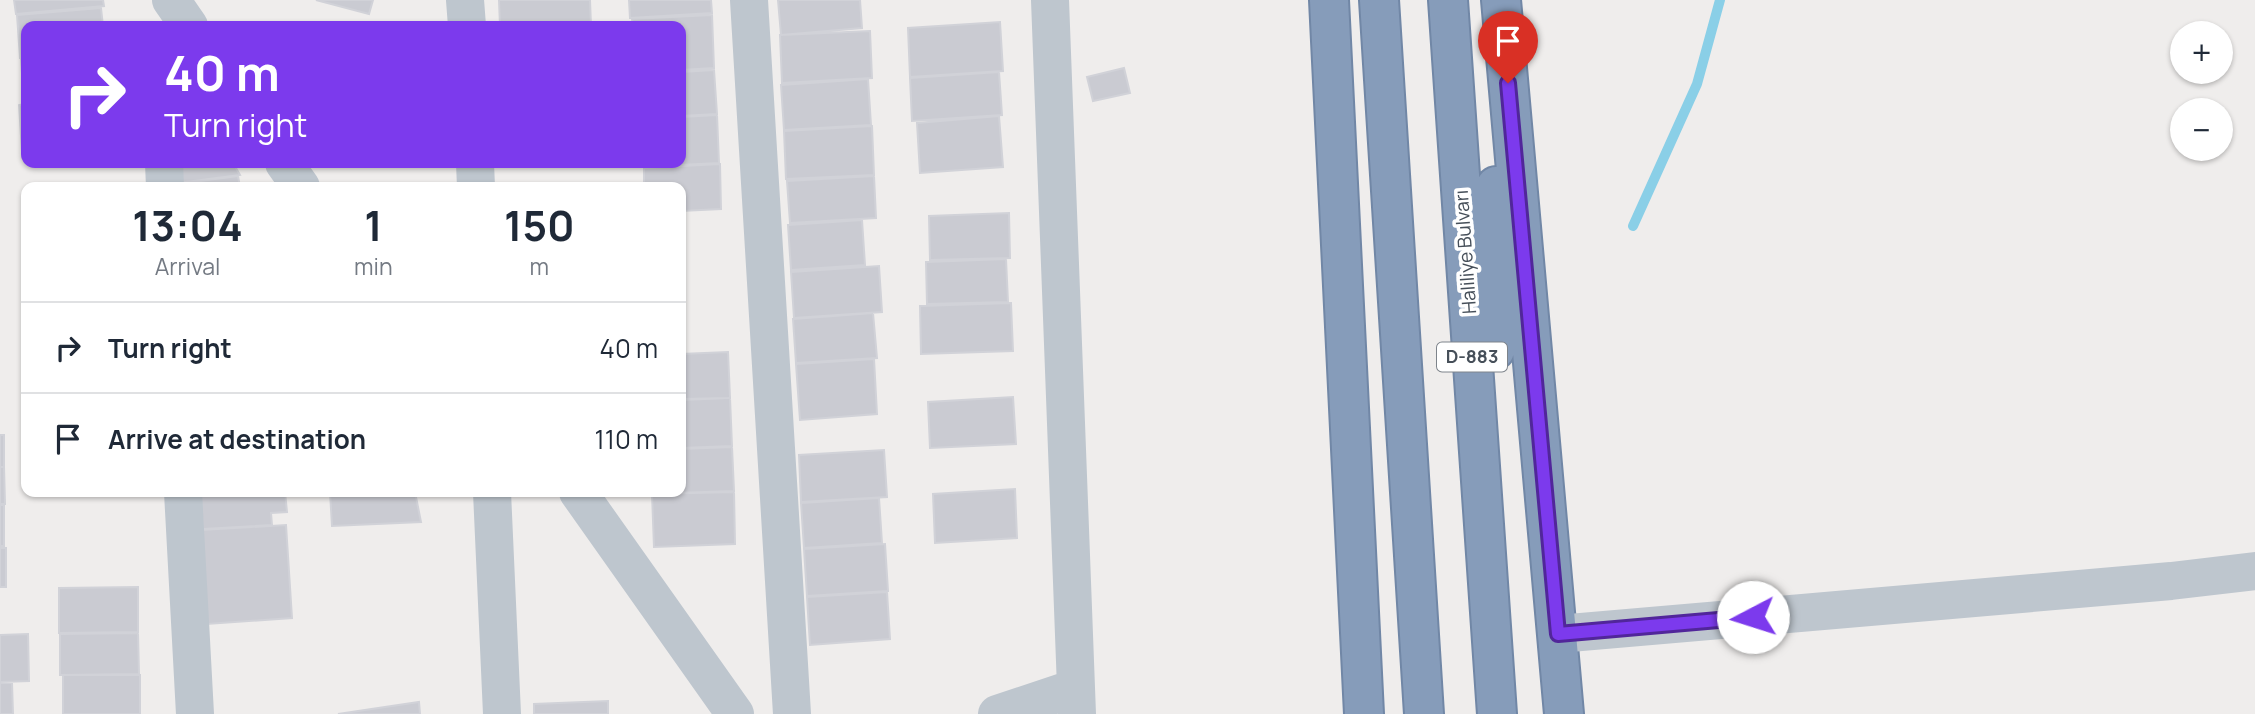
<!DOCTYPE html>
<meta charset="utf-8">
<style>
body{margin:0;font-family:Manrope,sans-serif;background:#f6f6f7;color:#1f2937;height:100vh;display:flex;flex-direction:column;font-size:26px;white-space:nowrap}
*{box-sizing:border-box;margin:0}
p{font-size:23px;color:#747a83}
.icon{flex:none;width:38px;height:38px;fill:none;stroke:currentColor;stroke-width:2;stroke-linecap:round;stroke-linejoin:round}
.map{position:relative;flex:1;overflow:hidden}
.drawer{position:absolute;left:21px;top:182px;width:665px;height:315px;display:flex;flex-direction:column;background:#fff;border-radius:14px;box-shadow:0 2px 5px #0004}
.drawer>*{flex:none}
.hud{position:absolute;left:21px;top:21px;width:665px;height:147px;border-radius:14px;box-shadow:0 2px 5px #0004;background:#7c3aed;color:#fff;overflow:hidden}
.tools{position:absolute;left:2170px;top:21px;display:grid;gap:14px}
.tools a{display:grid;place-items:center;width:63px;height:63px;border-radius:50%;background:#fff;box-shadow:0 2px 5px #0004;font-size:35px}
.pin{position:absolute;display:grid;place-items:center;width:60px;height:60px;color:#fff;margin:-72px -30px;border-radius:50% 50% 50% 0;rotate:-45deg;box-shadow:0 0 7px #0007}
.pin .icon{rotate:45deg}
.me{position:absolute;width:77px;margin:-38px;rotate:265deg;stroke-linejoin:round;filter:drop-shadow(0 0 5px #0008)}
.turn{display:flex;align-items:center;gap:24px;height:147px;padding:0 28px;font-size:32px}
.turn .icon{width:91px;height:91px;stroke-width:2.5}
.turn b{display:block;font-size:49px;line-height:60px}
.eta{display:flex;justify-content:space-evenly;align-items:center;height:119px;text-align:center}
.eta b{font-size:42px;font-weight:700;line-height:49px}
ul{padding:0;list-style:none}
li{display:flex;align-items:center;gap:21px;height:91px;padding:0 28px;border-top:2px solid #e0e1e3}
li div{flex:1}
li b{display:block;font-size:26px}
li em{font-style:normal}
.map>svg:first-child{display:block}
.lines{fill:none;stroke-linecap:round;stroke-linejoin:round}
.stream{stroke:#8acfe7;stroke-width:10}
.building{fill:#cacbd2;stroke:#d1d2d8;stroke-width:2}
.highway-casing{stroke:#7187a6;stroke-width:42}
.minor{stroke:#bec6ce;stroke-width:38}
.highway{stroke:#869cba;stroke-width:38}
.route-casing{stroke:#51269a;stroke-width:18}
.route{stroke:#7c3aed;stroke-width:12}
.labels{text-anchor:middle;stroke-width:7;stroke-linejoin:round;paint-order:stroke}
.shield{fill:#fff;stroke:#7e848b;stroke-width:2}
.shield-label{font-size:18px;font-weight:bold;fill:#464f59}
.street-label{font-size:19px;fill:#464f59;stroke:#fff}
</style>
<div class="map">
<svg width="2255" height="714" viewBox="0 0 2255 714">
<rect width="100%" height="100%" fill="#efedec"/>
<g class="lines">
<path class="stream" d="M 1633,226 L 1697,84 L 1720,0"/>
</g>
<path class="building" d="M 14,0 L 103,0 L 104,6 L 16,14 Z
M 316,0 L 373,0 L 369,14 Z
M 499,0 L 590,0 L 591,26 L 500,26 Z
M 629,0 L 711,0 L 712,13 L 630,18 Z
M 778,0 L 860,0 L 862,28 L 781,35 Z
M 101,8 L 103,26 L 26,26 L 26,58 L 20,58 L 17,15 Z
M 712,15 L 714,68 L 681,70 L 681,26 L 633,26 L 632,19 Z
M 1000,22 L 1003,71 L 910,77 L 908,28 Z
M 870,31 L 872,78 L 782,83 L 780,35 Z
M 26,58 L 26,102 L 24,102 L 21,59 Z
M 1124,68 L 1130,93 L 1093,101 L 1087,77 Z
M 714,70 L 717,114 L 681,116 L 681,72 Z
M 999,72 L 1002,115 L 912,121 L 910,78 Z
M 868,79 L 871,125 L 784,130 L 781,85 Z
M 26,104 L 26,151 L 22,151 L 19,105 Z
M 717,115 L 719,163 L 639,167 L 639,163 L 681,163 L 681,117 Z
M 999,116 L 1003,167 L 920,173 L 917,123 Z
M 872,126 L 874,175 L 786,179 L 784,131 Z
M 178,163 L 233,163 L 240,175 L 178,183 Z
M 720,164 L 721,209 L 681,211 L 681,187 L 644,187 L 644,168 Z
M 238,176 L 240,187 L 178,187 L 178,184 Z
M 874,176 L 876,218 L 790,223 L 787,181 Z
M 1009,213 L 1010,258 L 930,260 L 929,216 Z
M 862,220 L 865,265 L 791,270 L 788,225 Z
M 1006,259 L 1008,302 L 927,304 L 926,262 Z
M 879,266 L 882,312 L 794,318 L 791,272 Z
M 1011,303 L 1013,351 L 921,354 L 920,306 Z
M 873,313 L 877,358 L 796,363 L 793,319 Z
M 728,352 L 730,398 L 681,399 L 681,354 Z
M 874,359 L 877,414 L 800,420 L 796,364 Z
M 1013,397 L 1016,444 L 930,448 L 928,402 Z
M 730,398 L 732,446 L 681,448 L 681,400 Z
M 0,435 L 4,435 L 4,467 L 0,467 Z
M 732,447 L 734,491 L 647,494 L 647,492 L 681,492 L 681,449 Z
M 884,450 L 887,497 L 801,502 L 799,455 Z
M 0,467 L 4,467 L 5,504 L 0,504 Z
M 1015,489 L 1017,538 L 935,543 L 933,494 Z
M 200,492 L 285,492 L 287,512 L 271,513 L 272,525 L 203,529 Z
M 330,492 L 415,492 L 421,522 L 332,526 Z
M 734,492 L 735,544 L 654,547 L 652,494 Z
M 879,498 L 882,543 L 804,548 L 801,503 Z
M 0,505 L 4,505 L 4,546 L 0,546 Z
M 286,525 L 292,618 L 207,624 L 201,530 Z
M 885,544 L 888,591 L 807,596 L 804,549 Z
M 0,548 L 6,548 L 6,587 L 0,587 Z
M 138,587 L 138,632 L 59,633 L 59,588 Z
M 887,592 L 890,639 L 810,645 L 807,597 Z
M 138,633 L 139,674 L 60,675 L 60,634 Z
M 28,634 L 29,681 L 0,682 L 0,635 Z
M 63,675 L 140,675 L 140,714 L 63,714 Z
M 0,683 L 12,683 L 13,714 L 0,714 Z
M 608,701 L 608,714 L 534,714 L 534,704 Z
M 419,702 L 420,714 L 338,714 Z"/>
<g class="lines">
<g class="highway-casing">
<path id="highway" d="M 1329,0 L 1364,714
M 1379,0 L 1424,714
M 1448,0 L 1497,714
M 1501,0 L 1564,714
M 1495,350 L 1496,186"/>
</g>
<path class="minor" d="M 171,0 L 189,26
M 465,0 L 467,26
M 749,0 L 792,714
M 1050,0 L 1077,714
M 164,163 L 165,187
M 284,163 L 301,187
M 475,163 L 476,187
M 183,492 L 195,714
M 492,492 L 502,714
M 578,492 L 735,714
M 1558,634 L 2171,581 L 2255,571
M 997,714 L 1075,688"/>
<use href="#highway" class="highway"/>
</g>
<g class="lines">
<g class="route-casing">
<path id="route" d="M 1508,83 L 1558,634 L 1753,617"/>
</g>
<use href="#route" class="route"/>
</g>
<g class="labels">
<rect class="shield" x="1437" y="342.5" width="70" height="29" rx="5"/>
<g class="shield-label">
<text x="1472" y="363">D-883</text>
</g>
<g class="street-label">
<text transform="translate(1465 252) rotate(-94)" y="7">Haliliye Bulvarı</text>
</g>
</g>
</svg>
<div class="tools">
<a>+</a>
<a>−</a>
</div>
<div class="pin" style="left:1508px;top:83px;background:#d93025"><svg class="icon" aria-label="arrive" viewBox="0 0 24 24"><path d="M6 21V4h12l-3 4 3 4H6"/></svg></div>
<svg class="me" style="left:1753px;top:617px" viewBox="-20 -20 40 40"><circle r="19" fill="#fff"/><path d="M0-13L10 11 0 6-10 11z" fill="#7c3aed"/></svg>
<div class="hud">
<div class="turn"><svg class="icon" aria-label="right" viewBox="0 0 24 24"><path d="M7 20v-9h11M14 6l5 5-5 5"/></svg><div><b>40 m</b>Turn right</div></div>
</div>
<section class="drawer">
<div class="eta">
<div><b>13:04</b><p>Arrival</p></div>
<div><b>1</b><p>min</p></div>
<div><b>150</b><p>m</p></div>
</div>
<ul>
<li><svg class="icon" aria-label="right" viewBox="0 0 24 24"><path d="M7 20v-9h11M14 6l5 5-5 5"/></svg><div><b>Turn right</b></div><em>40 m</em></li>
<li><svg class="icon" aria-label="arrive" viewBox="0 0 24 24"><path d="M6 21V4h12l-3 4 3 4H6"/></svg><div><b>Arrive at destination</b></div><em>110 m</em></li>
</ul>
</section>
</div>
